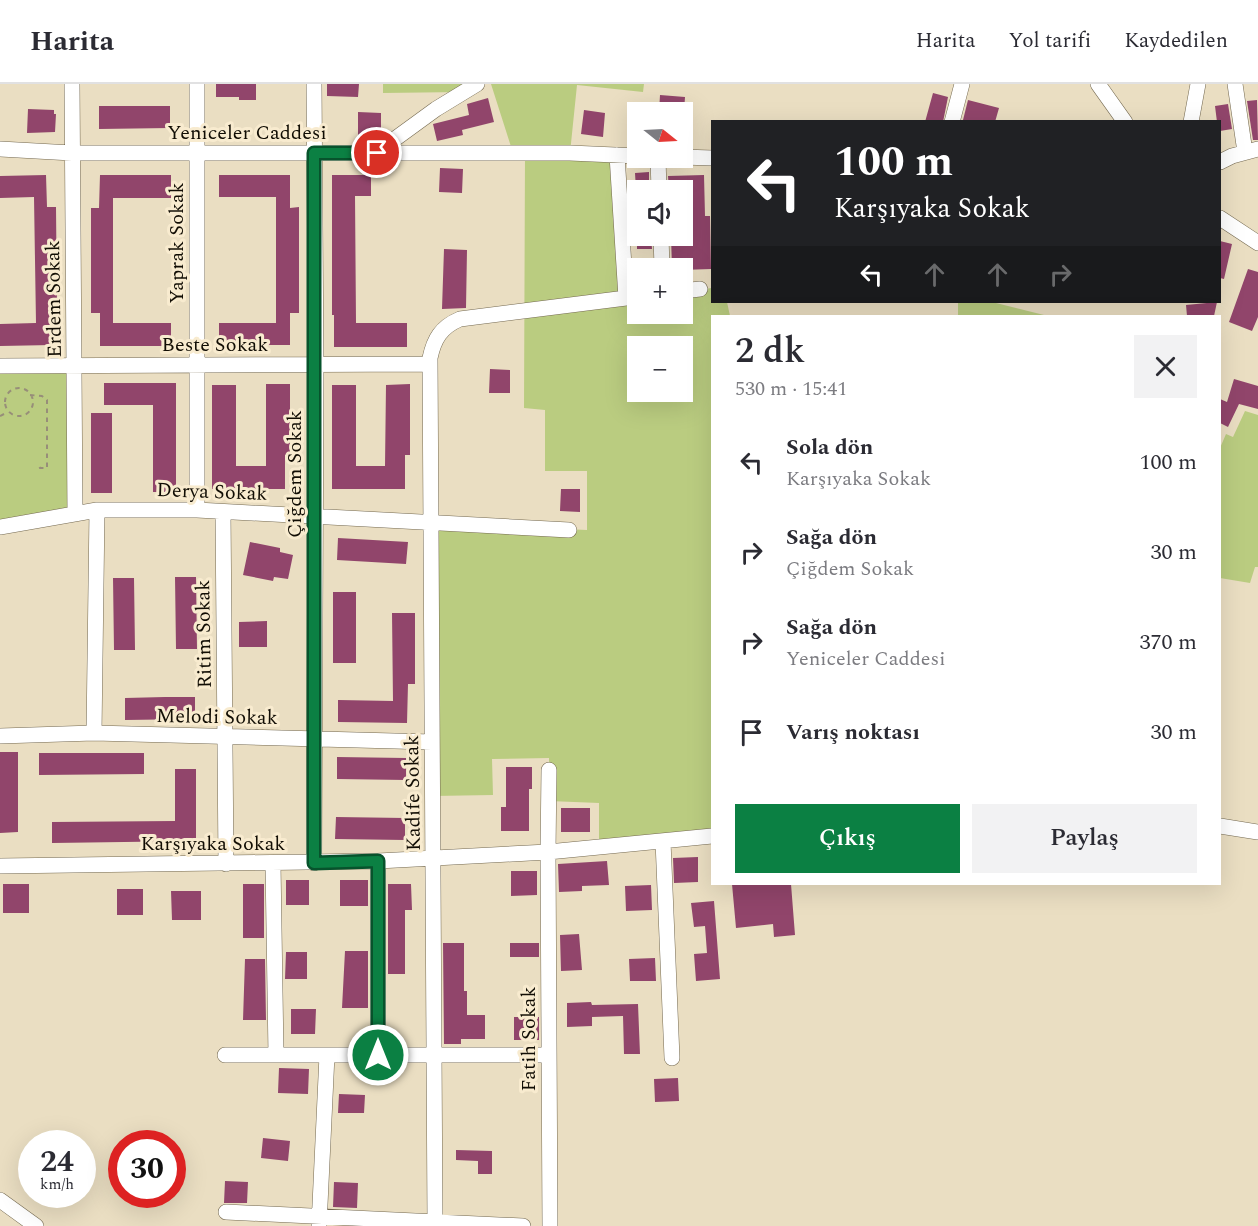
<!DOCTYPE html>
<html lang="tr">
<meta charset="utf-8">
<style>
body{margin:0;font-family:Spectral,serif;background:#f2f2f3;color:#2b2b33;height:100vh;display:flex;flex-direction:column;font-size:22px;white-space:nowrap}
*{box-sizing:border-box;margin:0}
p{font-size:20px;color:#7c7c81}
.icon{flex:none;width:33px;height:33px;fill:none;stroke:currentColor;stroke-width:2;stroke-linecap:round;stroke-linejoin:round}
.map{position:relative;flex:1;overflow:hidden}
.drawer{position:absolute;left:711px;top:231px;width:510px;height:570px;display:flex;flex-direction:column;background:#fff;border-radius:0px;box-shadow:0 6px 24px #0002}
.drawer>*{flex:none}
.banner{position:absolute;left:711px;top:36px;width:510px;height:183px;border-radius:0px;box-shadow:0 6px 24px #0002;background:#202124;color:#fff;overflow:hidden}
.needle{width:39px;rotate:108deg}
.tools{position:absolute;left:627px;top:18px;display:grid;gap:12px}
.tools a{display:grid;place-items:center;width:66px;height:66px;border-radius:0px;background:#fff;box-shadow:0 6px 24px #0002;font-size:30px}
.speed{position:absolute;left:18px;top:1046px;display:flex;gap:12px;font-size:30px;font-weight:700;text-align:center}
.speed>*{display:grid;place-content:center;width:78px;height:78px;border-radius:50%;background:#fff;box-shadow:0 6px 24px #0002;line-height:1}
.speed small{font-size:15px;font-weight:400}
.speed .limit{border:9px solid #d22;background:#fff;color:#111}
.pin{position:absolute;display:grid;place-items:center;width:51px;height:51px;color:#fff;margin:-26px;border:3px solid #fff;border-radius:50%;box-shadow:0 2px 6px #0007}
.me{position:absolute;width:66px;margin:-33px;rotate:0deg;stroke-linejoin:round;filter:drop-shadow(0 0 4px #0008)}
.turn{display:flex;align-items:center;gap:21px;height:126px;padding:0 24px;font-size:27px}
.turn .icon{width:78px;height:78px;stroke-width:2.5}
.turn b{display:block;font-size:42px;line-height:51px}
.lanes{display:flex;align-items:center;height:57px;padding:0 24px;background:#0003;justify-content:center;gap:30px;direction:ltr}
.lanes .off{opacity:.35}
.round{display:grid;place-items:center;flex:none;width:63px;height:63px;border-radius:0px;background:#f2f2f3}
.headline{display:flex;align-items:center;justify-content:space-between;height:102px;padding:0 24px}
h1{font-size:36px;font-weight:600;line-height:45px}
.action{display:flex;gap:12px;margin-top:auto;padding:12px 24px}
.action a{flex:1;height:69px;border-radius:0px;background:#0b8043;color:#fff;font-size:24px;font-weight:600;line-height:69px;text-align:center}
.action a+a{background:#f2f2f3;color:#2b2b33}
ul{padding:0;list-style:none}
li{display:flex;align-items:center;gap:18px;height:90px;padding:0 24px}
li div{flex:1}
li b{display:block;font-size:22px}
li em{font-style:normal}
header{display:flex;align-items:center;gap:36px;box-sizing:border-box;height:84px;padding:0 30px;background:#fff;border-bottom:2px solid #e1e1e2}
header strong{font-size:28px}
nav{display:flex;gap:33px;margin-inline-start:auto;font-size:21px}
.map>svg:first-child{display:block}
.green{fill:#bacc80;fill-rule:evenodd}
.building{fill:#91456b}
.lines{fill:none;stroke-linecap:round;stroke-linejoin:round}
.minor-casing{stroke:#746950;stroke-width:16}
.path{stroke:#978e79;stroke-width:2;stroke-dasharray:4.5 4.5;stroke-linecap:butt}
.minor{stroke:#fff;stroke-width:15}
.route-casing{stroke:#07532c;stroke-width:15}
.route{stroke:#0b8043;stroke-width:10}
.labels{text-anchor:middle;stroke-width:6;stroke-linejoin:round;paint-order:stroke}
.street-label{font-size:20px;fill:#110d04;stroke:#f8ebcf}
</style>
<header>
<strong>Harita</strong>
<nav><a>Harita</a><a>Yol tarifi</a><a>Kaydedilen</a></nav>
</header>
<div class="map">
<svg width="1258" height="1142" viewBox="0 0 1258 1142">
<rect width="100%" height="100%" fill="#eadec2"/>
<path class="green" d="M 383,0 L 477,0 L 462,8 L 383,9 Z
M 491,0 L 644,0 L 643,8 L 577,1 L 570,69 L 617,71 L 627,214 L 637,213 L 638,230 L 682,230 L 683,207 L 712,204 L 712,218 L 727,218 L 730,232 L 712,232 L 712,752 L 599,763 L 599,719 L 549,717 L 549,674 L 492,675 L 493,711 L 433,712 L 431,439 L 587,446 L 587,387 L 545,387 L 545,326 L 524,324 L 525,70 L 513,69 ZM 638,262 L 682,262 L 682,308 L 638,308 Z
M 958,218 L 992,218 L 1048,232 L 958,232 Z
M 74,281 L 75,429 L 0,443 L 0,282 Z
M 1245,327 L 1258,331 L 1258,483 L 1255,483 L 1250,499 L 1220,494 L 1220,364 L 1226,350 L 1233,353 Z"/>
<path class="building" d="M 216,0 L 256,0 L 256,16 L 239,16 L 239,13 L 216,13 Z
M 327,0 L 359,0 L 358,13 L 327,12 Z
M 933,9 L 948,13 L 943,38 L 925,38 Z
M 660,11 L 685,13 L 684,28 L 659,28 Z
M 488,14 L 494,38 L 462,46 L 463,51 L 437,57 L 433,40 L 469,31 L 467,20 Z
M 968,16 L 999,24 L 995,38 L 963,36 Z
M 1257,16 L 1258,56 L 1253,56 L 1247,17 Z
M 1228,20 L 1232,45 L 1220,47 L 1220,38 L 1217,38 L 1215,22 Z
M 99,22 L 170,22 L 170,44 L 99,45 Z
M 28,25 L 54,26 L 54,30 L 56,30 L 55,48 L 27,49 Z
M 584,26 L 605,29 L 603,53 L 581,50 Z
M 358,28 L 381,29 L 381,53 L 358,54 Z
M 440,84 L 463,85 L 462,109 L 439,108 Z
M 649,88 L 649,106 L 636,106 L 635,89 Z
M 46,91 L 47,123 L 56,123 L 57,226 L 51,226 L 52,261 L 0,262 L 0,240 L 36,239 L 34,113 L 0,114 L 0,92 Z
M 100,91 L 171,91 L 171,114 L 113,114 L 113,239 L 171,239 L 171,262 L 100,262 L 100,229 L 91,229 L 91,124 L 99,124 Z
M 219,91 L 290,91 L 290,124 L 299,123 L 299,229 L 290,229 L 290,261 L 219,261 L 219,239 L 276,239 L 276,113 L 219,113 Z
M 332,91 L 371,91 L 371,112 L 355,112 L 356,239 L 407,239 L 407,263 L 334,263 L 334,231 L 332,231 Z
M 704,91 L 705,132 L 710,132 L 711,185 L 682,186 L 682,184 L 672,184 L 671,152 L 682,152 L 682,132 L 690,132 L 689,106 L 669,106 L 668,92 Z
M 637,152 L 651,152 L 652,165 L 637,165 Z
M 1220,157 L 1232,160 L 1224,195 L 1220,194 Z
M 444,165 L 467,166 L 466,224 L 442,225 Z
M 1248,185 L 1258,188 L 1258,233 L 1252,247 L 1229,238 Z
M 1217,218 L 1214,232 L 1187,232 L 1186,221 Z
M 490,285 L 510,286 L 510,309 L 489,309 Z
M 1234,295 L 1258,302 L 1258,325 L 1239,320 L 1228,343 L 1220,339 L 1220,315 L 1227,318 Z
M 104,299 L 176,299 L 176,408 L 153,408 L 153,321 L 104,321 Z
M 266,300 L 290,300 L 290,371 L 285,371 L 285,405 L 212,405 L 212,301 L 236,301 L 236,382 L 266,382 Z
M 410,300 L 410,371 L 405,371 L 405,405 L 332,405 L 332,301 L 356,301 L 356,382 L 385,382 L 386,301 Z
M 91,329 L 112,329 L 112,409 L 91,409 Z
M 561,405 L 580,405 L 580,428 L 560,427 Z
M 338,454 L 408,458 L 406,480 L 337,476 Z
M 250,458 L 280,464 L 280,468 L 293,471 L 288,495 L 274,493 L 273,497 L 243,491 Z
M 175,493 L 196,493 L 197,565 L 176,565 Z
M 113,494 L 134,494 L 135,566 L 114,566 Z
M 333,508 L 356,508 L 356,579 L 333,579 Z
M 392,529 L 415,529 L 415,600 L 408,600 L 407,639 L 338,638 L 338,616 L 393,617 Z
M 267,537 L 267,563 L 239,563 L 239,538 Z
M 165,613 L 195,613 L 195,635 L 125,636 L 125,614 Z
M 0,668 L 18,668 L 18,748 L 0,749 Z
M 39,669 L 144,669 L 144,690 L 39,691 Z
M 337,673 L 406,674 L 406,696 L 337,695 Z
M 506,683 L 532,683 L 532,705 L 529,705 L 529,747 L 501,747 L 501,723 L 506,723 Z
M 175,685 L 196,685 L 196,757 L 52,759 L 52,738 L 175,737 Z
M 561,724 L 590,724 L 590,748 L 561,748 Z
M 336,733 L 405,734 L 405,756 L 335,755 Z
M 698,773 L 698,798 L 674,799 L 673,774 Z
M 607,777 L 609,801 L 582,802 L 582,807 L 559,808 L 558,780 Z
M 511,787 L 537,787 L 537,811 L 511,812 Z
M 286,796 L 309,796 L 309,821 L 286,821 Z
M 340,796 L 368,796 L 368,822 L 340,822 Z
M 3,800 L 29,800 L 29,829 L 3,829 Z
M 243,800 L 264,800 L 264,854 L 243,854 Z
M 388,800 L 411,800 L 412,826 L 405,826 L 405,890 L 388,890 Z
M 732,800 L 791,800 L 795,851 L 774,853 L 773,840 L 736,844 Z
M 651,801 L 652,826 L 626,827 L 625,802 Z
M 117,805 L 143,805 L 143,831 L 117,831 Z
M 171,807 L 201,807 L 201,836 L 172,836 Z
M 714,817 L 720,895 L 696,897 L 694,870 L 707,869 L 705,842 L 694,843 L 691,819 Z
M 579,850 L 582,886 L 561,887 L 560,851 Z
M 443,859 L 464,859 L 464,907 L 467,907 L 467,931 L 485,931 L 485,955 L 461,955 L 461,960 L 444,960 Z
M 510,859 L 539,859 L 539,873 L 510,873 Z
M 345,867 L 368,867 L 368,924 L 342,924 Z
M 286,868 L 307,868 L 307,895 L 285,895 Z
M 655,874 L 656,897 L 630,897 L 629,875 Z
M 245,875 L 265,875 L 266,936 L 243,936 Z
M 591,918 L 592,921 L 638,920 L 640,970 L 624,970 L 623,932 L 592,933 L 592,942 L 567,943 L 567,919 Z
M 291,925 L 316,925 L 315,950 L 291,950 Z
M 514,933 L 539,933 L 539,956 L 514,956 Z
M 279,984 L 309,985 L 308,1010 L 278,1009 Z
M 678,994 L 679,1017 L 655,1018 L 654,995 Z
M 339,1010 L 365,1011 L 364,1029 L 338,1029 Z
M 263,1054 L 290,1057 L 288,1077 L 261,1074 Z
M 456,1066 L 492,1067 L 492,1090 L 478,1090 L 478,1077 L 456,1076 Z
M 225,1097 L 248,1098 L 247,1119 L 224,1119 Z
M 334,1098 L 358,1099 L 357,1124 L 333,1123 Z"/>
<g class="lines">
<g class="minor-casing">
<path id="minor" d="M 72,0 L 75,429
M 197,0 L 197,426
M 1098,0 L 1125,38
M 1235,0 L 1245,68
M 952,38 L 962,0
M 1191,38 L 1198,0
M 0,65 L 72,69 L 570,69 L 638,72
M 377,68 L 436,25 L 477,0
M 682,73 L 712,74
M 658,74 L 659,106
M 1220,78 L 1232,72 L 1258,65
M 1220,134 L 1258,159
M 661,152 L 662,184
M 682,207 L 700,205
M 0,282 L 429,280
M 223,428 L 226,780
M 0,443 L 97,426 L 197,426 L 569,446
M 94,649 L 97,426
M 0,652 L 94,649 L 432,658
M 549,686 L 548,768 L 550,1142
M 1220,742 L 1258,748
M 663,757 L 672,974
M 314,779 L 316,282 L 314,0
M 273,780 L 276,971
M 0,782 L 378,777 L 548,768 L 712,752
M 225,971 L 549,971
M 378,971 L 378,777
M 0,1116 L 36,1142
M 226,1128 L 523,1142
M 435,1138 L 430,274 C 434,255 441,243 460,235 L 626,214 L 617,71
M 319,1142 L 327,971"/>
</g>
<path class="path" d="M5 318a14 14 0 1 1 28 0a14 14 0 1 1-28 0Z
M 30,311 L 42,312 L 47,316 L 47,384 L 40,384 L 39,382
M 0,332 L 8,328"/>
<use href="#minor" class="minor"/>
</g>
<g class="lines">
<g class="route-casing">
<path id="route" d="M 377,69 L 314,69 L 314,779 L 378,777 L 378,971"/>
</g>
<use href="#route" class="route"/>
</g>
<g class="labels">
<g class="street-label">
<text x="247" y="55">Yeniceler Caddesi</text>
<text transform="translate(176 159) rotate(-90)" y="7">Yaprak Sokak</text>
<text transform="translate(53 215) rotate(-91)" y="7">Erdem Sokak</text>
<text x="215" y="267">Beste Sokak</text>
<text transform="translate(294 390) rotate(-90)" y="7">Çiğdem Sokak</text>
<text transform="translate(212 407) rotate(2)" y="7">Derya Sokak</text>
<text transform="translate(203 550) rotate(-91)" y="7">Ritim Sokak</text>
<text transform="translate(217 632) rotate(1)" y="7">Melodi Sokak</text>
<text transform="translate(412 709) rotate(-91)" y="7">Kadife Sokak</text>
<text x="213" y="766">Karşıyaka Sokak</text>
<text transform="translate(528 955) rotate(-90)" y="7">Fatih Sokak</text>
</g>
</g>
</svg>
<div class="tools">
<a><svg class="needle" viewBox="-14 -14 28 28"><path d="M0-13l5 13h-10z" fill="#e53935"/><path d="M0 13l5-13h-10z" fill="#7c7c81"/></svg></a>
<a><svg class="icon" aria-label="sound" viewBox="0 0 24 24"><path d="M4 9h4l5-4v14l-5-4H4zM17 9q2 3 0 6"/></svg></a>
<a>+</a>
<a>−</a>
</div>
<div class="speed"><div>24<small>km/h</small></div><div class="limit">30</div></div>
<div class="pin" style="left:377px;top:69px;background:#d93025"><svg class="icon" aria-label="arrive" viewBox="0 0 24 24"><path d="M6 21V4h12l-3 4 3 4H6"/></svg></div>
<svg class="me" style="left:378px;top:971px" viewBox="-20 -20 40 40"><circle r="17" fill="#0b8043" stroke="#fff" stroke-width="3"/><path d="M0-11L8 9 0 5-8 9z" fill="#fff"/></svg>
<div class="banner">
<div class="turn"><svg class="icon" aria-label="left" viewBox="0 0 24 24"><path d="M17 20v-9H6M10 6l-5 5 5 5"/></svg><div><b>100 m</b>Karşıyaka Sokak</div></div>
<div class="lanes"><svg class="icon" aria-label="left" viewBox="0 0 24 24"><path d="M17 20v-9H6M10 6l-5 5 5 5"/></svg><svg class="icon off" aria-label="ahead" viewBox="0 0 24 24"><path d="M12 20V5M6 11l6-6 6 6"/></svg><svg class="icon off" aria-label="ahead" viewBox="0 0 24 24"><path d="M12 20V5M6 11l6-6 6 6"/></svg><svg class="icon off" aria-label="right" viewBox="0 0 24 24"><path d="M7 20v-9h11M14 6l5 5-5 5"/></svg></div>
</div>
<section class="drawer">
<div class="headline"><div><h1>2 dk</h1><p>530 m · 15:41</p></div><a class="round"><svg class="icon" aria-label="close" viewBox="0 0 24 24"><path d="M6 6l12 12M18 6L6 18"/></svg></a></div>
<ul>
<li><svg class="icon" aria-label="left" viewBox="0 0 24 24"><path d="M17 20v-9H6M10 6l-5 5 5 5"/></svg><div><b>Sola dön</b><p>Karşıyaka Sokak</p></div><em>100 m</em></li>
<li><svg class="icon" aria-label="right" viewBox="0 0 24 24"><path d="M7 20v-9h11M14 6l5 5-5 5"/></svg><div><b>Sağa dön</b><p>Çiğdem Sokak</p></div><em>30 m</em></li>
<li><svg class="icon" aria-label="right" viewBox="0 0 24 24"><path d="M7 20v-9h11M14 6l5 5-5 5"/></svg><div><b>Sağa dön</b><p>Yeniceler Caddesi</p></div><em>370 m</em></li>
<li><svg class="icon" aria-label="arrive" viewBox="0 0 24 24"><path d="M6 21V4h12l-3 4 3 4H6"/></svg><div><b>Varış noktası</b></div><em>30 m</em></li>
</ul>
<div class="action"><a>Çıkış</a><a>Paylaş</a></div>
</section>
</div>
